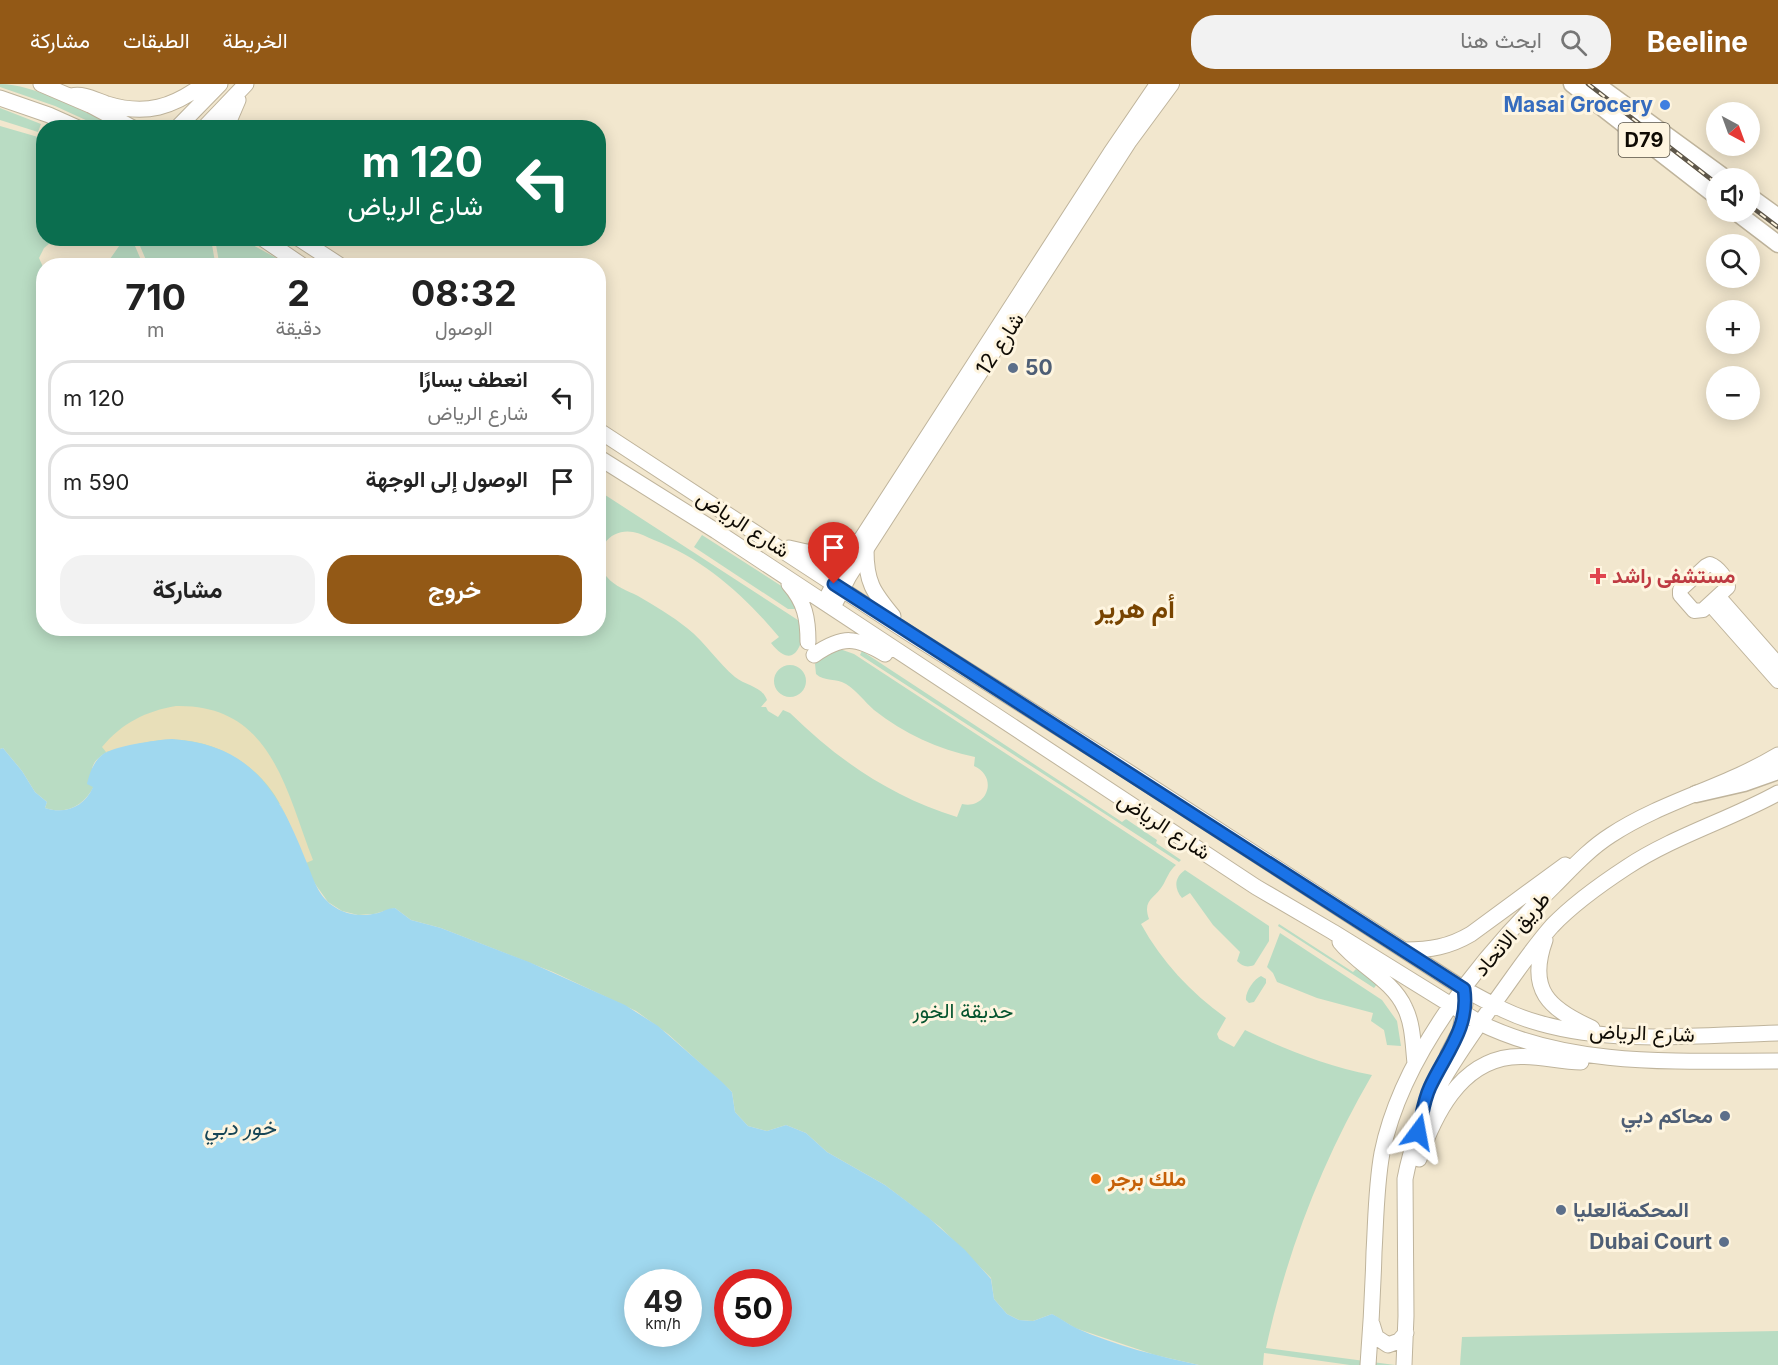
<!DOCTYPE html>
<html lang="ar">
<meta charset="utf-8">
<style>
body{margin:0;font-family:Inter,Vazirmatn,sans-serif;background:#f2f2f2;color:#222;direction:rtl;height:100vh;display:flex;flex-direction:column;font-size:22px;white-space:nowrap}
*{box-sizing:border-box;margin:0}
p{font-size:20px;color:#767676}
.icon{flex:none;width:33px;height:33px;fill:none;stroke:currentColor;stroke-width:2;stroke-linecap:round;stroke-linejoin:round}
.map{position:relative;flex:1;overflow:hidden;direction:ltr}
.drawer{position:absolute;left:36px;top:174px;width:570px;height:378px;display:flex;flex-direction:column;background:#fff;border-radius:24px;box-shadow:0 3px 15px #0003;direction:rtl}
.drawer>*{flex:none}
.top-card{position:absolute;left:36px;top:36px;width:570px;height:126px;border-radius:24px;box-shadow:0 3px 15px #0003;direction:rtl;background:#0b6e4f;color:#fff;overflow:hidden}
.needle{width:39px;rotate:139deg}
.fabs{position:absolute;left:1706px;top:18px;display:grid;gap:12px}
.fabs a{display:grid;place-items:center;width:54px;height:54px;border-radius:50%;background:#fff;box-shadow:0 3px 15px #0003;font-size:30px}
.speed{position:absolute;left:624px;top:1185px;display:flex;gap:12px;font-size:30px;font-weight:700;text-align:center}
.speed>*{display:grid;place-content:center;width:78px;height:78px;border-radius:50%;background:#fff;box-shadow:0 3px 15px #0003;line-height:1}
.speed small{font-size:15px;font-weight:400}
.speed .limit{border:9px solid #d22;background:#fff;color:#111}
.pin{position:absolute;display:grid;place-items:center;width:51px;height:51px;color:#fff;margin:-62px -26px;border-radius:50% 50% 50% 0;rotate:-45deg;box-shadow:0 0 6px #0007}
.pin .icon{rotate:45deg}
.me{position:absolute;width:66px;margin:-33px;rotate:13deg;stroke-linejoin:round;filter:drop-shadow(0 0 4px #0008)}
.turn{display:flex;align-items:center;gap:21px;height:126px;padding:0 24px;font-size:27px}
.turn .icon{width:78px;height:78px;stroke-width:2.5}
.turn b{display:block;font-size:42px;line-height:51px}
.eta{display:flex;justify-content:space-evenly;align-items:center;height:102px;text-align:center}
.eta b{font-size:36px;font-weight:700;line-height:42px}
.primary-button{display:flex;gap:12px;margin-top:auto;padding:12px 24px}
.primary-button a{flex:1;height:69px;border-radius:24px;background:#935916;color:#fff;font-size:24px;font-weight:700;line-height:69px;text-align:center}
.primary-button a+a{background:#f2f2f2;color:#222}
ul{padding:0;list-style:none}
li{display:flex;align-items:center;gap:18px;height:75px;margin:0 12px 9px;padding:0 12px;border:3px solid #e0e0e0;border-radius:24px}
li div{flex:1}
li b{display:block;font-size:22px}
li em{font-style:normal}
header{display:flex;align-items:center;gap:36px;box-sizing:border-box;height:84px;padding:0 30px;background:#935916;color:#fff}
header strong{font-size:28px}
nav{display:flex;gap:33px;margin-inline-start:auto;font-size:21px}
.search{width:420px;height:54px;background:#f2f2f2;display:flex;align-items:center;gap:15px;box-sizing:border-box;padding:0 21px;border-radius:24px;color:#767676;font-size:22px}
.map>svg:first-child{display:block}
.green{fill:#b9dcc3}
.sand{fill:#e8dfb9}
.water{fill:#a0d8ef;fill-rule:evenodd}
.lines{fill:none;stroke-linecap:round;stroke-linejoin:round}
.tertiary-casing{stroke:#bfb49c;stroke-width:16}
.secondary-casing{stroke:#bfb49c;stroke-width:17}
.primary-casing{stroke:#bfb49c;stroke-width:19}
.tertiary{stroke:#fff;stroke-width:14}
.secondary{stroke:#fff;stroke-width:15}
.primary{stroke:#fff;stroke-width:16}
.rail-casing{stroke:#5e574a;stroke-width:4.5}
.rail{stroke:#fef5e0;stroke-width:2;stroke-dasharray:7;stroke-linecap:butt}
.route-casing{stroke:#114b97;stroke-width:15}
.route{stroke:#1a73e8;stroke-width:10}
.shop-dot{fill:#3f7fe0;stroke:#fef5e0;stroke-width:2}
.service-dot{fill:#5c6f8a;stroke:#fef5e0;stroke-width:2}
.health-dot{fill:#e0444e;stroke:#fef5e0;stroke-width:2}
.food-dot{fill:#e8710a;stroke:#fef5e0;stroke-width:2}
.labels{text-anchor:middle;stroke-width:6;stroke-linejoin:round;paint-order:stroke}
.shield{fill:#fef5e0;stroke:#575146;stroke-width:1.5}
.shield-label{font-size:20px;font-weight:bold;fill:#0f0b04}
.shop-label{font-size:21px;font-weight:bold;fill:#366cbe;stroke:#fef5e0;text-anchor:end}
.street-label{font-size:21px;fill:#0f0b04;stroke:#fef5e0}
.service-label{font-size:21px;font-weight:bold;fill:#4e5e75;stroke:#fef5e0;text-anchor:start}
.health-label{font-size:21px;font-weight:bold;fill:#be3a42;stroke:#fef5e0;text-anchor:start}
.park-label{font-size:21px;fill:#05542e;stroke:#fef5e0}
.food-label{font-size:21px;font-weight:bold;fill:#c56008;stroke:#fef5e0;text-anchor:start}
.water-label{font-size:22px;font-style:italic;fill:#164556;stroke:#fef5e0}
.district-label{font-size:27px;font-weight:bold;fill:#784400;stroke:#fef5e0}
</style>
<header>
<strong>Beeline</strong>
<div class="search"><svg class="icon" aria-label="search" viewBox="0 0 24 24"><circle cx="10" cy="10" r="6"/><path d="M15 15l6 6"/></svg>ابحث هنا</div>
<nav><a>الخريطة</a><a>الطبقات</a><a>مشاركة</a></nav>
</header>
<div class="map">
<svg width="1778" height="1281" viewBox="0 0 1778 1281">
<rect width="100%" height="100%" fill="#f2e7ce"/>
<path class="green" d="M 0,0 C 33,0 85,27 114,43 L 101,43 L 55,22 L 0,3 Z
M 0,24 L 41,40 L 38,48 L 0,36 Z
M 0,42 L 38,53 L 43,80 L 44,154 L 55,155 L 44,164 L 39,174 L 44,185 L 44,544 L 598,544 L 599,407 L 804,540 C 803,563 793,587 771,559 L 779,553 C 745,512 704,475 654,456 C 647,453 640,449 633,448 C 622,446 611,450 605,459 C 598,470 599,484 607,493 C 614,502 628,507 638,512 C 655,522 672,532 687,544 C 706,559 718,579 735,593 C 746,602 762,602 767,616 L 761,623 L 766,623 L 768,627 L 778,633 L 783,626 L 790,629 C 839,677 892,713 957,733 L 962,720 C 987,726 999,693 974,682 L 975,673 C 938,665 904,650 874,626 C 865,618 856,606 846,600 C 837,594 824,598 816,590 L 815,580 L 820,573 L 837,564 L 854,570 L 1176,781 C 1169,787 1167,794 1163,801 C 1155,815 1142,815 1149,835 L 1141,840 C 1162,878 1190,908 1226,934 L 1217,950 L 1219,955 L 1234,963 L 1245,946 C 1286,966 1327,982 1372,991 C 1322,1077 1287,1167 1266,1264 L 1395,1281 L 1350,1281 L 1264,1269 L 1263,1281 L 1199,1281 L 1155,1271 L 1075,1244 L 1052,1230 L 1033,1237 L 1019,1236 L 1007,1230 L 994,1215 L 991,1194 L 940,1143 L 885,1101 L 827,1068 L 806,1049 L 786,1041 L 767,1047 L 748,1042 L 735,1028 L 732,1008 L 668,950 L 636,927 L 553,888 L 441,844 L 411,836 L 395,824 L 374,830 L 358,831 L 342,827 L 328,818 L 313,797 L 280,720 L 107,668 C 90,678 90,686 94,702 C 84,722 66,731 45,724 L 47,718 L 35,708 L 22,687 L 3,664 L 0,665 Z
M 132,155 L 141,176 L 110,175 L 124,155 Z
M 137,155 L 211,155 L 215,178 L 146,176 Z
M 215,155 L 242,155 L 289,181 L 219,178 Z
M 702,451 L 783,503 L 789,513 L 794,516 L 795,525 L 788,525 L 694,463 Z
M 862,567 L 1122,738 L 1126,735 L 1157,756 L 1156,759 L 1181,776 L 1179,778 L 860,571 Z
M774 597a16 16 0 1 1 32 0a16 16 0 1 1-32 0Z
M 1185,786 L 1269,842 L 1269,857 L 1254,881 C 1247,884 1242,882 1237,877 L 1240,868 L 1213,841 L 1190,809 L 1182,814 C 1174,804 1174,794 1185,786 Z
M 1279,840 L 1353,888 L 1356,885 L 1378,899 L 1374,904 L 1278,842 Z
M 1280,849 L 1382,916 L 1397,937 L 1401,962 L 1387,961 L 1384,946 L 1371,937 L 1373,929 L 1317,914 L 1277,898 L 1273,889 L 1267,883 Z
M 1261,892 L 1266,895 L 1266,899 L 1254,918 L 1249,919 L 1246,916 C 1245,908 1254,895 1261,892 Z
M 1778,1247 L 1778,1281 L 1460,1281 L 1462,1253 Z"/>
<path class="sand" d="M 176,622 C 271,620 285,704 313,776 L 306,779 C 298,760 290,739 280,720 C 258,678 208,651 161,656 C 142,658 124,664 106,668 L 102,663 C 122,639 146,627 176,622 Z"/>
<path class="water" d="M 172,655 C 257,661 281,714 309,784 C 316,803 322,818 342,827 C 353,832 366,832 378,829 C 384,827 389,824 395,824 L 411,836 L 441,844 L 529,878 L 625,921 L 658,942 L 722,998 L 732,1008 L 735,1028 L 748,1042 L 767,1047 L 786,1041 L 806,1049 L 827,1068 L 885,1101 L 929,1134 L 965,1166 L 991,1195 L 994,1215 L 1007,1230 L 1019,1236 L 1033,1237 L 1052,1230 C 1060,1234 1068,1240 1076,1244 C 1116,1262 1158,1272 1199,1281 L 0,1281 L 0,665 L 3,664 L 22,687 L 35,708 L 47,718 L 45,724 C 66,731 85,722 93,703 L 87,700 C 89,691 93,678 102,671 C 113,662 156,656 172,655 ZM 638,1198 L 688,1198 L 688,1250 L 638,1250 ZM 728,1198 L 778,1198 L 778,1250 L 728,1250 Z"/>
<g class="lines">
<g class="tertiary-casing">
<path id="tertiary" d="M 1710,480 C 1718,483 1728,495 1728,503 L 1703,526 L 1694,527 L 1680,511 L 1680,506 L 1706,482 Z
M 1718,512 L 1778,580
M 824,518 L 840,487 L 1110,69 L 1157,0
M 1710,520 L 1778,597
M 833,524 L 849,493 L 866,466 L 1130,57 L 1172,0"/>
</g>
<g class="secondary-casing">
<path id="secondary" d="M 41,0 L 90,21 L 133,44
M 71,12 C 84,9 95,16 107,20 C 146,32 173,23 204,0
M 0,14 L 49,31 L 78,44
M 177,44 L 220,0
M 204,44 L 246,0
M 226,44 L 238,16
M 262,154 L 303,182
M 298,154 L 341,182
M 598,346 L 907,548 L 1127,687 L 1464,905 C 1488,918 1512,932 1539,939 C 1616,961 1699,951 1778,949
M 598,373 L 716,447 L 1256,803 L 1333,848 L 1480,939 C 1572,984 1679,977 1778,977
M 789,464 C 822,472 832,475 862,455
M 866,466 C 866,498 873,508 893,532
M 789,500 C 805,518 808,535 808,558
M 814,571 C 843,551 856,553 885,570
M 1545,856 C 1527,906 1549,925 1592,944
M 1340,858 C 1359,882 1392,895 1405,924 C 1413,940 1413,961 1415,979
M 1405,866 C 1430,866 1449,863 1471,850 L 1565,781
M 1448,970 L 1460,947 L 1465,920
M 1419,1075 C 1434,1032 1459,979 1511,973 C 1534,970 1558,978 1581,978
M 1372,1240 L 1376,1253 L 1388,1261 L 1399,1257 L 1406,1249
M 1368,1281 C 1371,1243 1373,1206 1374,1168 C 1376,1135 1376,1102 1382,1069 C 1402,970 1483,871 1554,802 C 1572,784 1589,765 1611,751 C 1663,717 1725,703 1778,671
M 1404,1281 L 1406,1232 L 1405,1095 C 1418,1026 1452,978 1492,922 C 1512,895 1530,867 1552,842 C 1574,819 1601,800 1627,783 C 1674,752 1729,736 1778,709"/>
</g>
<g class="primary-casing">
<path id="primary" d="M 1572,0 L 1716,112
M 1596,0 L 1725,94
M 1749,112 L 1778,133
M 1736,128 L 1778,160
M 1696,710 L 1744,699 L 1778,687"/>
</g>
<use href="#tertiary" class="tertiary"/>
<use href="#secondary" class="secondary"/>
<use href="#primary" class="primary"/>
<g class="rail-casing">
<path id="rail" d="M 1588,0 L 1716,99
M 1749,121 L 1778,143"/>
</g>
<use href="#rail" class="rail"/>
</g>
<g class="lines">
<g class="route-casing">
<path id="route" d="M 834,500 L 1464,905 C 1470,944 1445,970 1430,1003 C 1423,1018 1422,1033 1418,1048"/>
</g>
<use href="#route" class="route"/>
</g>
<circle class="shop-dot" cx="1665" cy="21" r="6"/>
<g class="service-dot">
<circle cx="1013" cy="284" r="6"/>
<circle cx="1725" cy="1032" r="6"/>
<circle cx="1561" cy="1126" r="6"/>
<circle cx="1724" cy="1158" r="6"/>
</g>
<path class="health-dot" d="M1595 483h6v6h6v6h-6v6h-6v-6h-6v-6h6z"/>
<circle class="food-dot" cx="1096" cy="1095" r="6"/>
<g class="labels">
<rect class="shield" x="1618.5" y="39" width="51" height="34" rx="4.5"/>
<g class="shield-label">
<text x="1644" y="63">D79</text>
</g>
<g class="shop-label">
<text x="1653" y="28">Masai Grocery</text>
</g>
<g class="street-label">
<text transform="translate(1000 260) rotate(-57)" y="7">شارع 12</text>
<text transform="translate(743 440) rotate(33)" y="7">شارع الرياض</text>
<text transform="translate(1164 742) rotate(33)" y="7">شارع الرياض</text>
<text transform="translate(1512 850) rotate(-49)" y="7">طريق الاتحاد</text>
<text transform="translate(1642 949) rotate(2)" y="7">شارع الرياض</text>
</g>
<g class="service-label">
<text x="1025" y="291">50</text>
<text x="1713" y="1039" text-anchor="end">محاكم دبي</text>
<text x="1573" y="1133">المحكمةالعليا</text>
<text x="1712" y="1165" text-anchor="end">Dubai Court</text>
</g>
<g class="health-label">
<text x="1612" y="499">مستشفى راشد</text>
</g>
<g class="park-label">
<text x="963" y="934">حديقة الخور</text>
</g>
<g class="food-label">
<text x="1108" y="1102">ملك برجر</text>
</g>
<g class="water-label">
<text x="240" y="1051">خور دبي</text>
</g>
<g class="district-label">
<text x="1135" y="534">أم هرير</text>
</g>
</g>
</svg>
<div class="fabs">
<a><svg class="needle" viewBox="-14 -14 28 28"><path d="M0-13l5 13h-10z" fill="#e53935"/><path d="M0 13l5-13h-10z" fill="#767676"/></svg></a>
<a><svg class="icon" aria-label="sound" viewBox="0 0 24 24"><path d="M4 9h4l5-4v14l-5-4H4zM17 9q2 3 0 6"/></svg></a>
<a><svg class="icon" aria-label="search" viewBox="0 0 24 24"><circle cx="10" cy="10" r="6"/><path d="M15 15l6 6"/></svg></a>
<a>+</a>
<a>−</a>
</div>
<div class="speed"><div>49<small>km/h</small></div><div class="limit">50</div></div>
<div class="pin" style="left:834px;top:500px;background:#d93025"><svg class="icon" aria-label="arrive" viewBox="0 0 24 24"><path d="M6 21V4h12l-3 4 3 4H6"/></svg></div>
<svg class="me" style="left:1418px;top:1048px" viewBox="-20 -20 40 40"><path d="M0-17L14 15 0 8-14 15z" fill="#1a73e8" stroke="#fff" stroke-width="4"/></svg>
<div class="top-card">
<div class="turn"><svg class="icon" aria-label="left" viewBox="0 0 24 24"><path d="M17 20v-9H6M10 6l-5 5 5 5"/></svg><div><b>120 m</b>شارع الرياض</div></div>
</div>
<section class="drawer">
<div class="eta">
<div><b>08:32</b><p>الوصول</p></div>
<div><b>2</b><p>دقيقة</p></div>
<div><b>710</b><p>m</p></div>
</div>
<ul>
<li><svg class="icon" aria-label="left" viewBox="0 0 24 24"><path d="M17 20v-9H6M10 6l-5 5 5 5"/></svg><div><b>انعطف يسارًا</b><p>شارع الرياض</p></div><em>120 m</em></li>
<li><svg class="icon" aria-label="arrive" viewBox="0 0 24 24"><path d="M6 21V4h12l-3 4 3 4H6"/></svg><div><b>الوصول إلى الوجهة</b></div><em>590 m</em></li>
</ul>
<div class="primary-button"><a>خروج</a><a>مشاركة</a></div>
</section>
</div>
